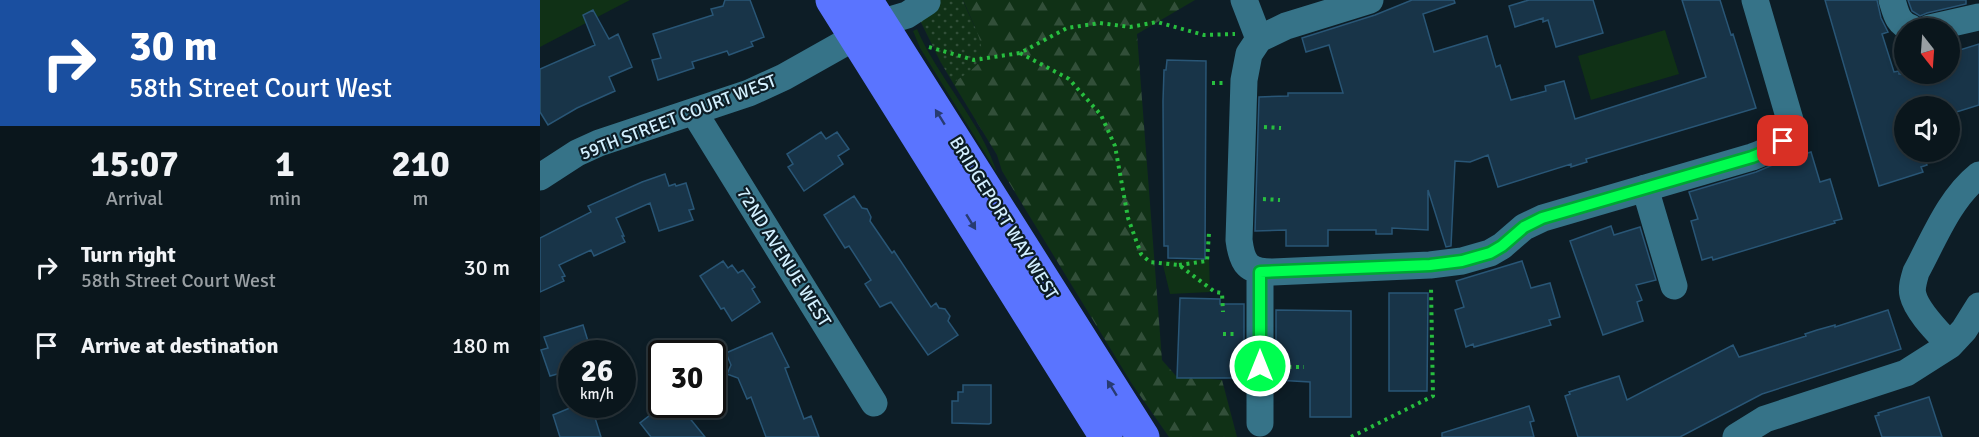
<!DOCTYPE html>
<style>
body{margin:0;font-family:Signika,sans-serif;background:#182329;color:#f1f3f6;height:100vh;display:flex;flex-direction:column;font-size:22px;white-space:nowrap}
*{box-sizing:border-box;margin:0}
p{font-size:20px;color:#999fa3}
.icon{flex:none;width:33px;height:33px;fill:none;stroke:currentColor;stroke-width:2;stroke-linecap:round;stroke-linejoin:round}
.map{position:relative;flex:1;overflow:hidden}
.side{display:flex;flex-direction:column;background:#0a161c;width:540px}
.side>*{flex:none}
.guide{background:#1a4fa0;color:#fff;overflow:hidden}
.needle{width:39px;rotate:163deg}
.buttons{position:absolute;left:1354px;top:18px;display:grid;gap:12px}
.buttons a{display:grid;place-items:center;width:66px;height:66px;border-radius:50%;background:#0a161c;box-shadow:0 3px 9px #0003,0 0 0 2px #2a353b;font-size:30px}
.speed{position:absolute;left:18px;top:340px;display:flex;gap:12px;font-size:30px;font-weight:700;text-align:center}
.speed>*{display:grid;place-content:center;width:78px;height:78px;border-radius:50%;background:#0a161c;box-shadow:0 3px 9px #0003,0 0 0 2px #2a353b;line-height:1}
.speed small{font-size:15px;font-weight:400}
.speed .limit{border:3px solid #111;border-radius:9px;background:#fff;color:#111}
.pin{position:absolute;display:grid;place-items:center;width:51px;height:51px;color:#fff;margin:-26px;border-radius:12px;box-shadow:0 3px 9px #0006}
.me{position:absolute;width:66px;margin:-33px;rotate:0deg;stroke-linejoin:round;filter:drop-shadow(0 0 4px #0008)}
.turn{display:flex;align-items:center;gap:21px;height:126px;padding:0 30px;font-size:27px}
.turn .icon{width:78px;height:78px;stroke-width:2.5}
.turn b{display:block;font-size:42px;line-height:51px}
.eta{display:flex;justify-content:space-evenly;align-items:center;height:102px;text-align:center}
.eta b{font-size:36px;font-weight:700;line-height:42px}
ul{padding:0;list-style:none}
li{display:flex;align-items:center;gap:18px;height:78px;padding:0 30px}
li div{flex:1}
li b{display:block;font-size:22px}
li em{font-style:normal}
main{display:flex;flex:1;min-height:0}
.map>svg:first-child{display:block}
.green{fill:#103116}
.forest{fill:url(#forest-firs)}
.park{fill:url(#park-dots)}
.building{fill:#183448;stroke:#295676;stroke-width:1.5}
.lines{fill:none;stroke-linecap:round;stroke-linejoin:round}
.path{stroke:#27be3f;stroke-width:4;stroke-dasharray:3 4.5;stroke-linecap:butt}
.minor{stroke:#367388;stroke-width:27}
.major{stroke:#5a74ff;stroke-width:33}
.oneway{fill:#283b72}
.route-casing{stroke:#00a534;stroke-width:15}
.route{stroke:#00fe50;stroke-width:10}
.labels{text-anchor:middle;stroke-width:4.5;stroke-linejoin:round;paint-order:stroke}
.street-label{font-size:18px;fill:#d3f0ff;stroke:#0d1d26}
</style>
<main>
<section class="side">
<div class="guide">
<div class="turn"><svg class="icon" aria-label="right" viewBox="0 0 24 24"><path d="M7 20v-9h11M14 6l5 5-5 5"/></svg><div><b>30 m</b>58th Street Court West</div></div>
</div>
<div class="eta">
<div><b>15:07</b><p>Arrival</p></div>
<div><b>1</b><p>min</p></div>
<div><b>210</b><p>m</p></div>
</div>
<ul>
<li><svg class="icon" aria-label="right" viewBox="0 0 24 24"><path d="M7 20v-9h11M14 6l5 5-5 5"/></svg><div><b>Turn right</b><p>58th Street Court West</p></div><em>30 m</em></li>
<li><svg class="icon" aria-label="arrive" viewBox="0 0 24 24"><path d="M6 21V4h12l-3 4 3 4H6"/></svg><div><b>Arrive at destination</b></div><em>180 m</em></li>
</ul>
</section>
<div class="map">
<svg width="1439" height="437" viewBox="0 0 1439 437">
<defs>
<pattern id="forest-firs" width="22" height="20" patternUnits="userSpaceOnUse" patternTransform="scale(1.5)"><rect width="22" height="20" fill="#103116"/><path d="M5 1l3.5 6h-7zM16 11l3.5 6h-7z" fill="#324f39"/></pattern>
<pattern id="park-dots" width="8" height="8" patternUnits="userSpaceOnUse" patternTransform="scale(1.5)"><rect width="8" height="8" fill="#103116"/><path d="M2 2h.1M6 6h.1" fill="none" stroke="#324f39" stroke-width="1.8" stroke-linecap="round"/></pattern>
</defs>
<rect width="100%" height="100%" fill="#0d1d26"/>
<path class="green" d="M 0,0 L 90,0 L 0,47 Z
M 377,29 C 398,78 442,123 457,173 L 380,48 L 373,31 Z
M 1125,30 L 1139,74 L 1051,100 L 1038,56 Z
M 669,259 L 670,292 L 630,294 L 622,261 Z"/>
<path class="forest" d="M 423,0 L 655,0 L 597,34 L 622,360 L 636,376 L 682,380 L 697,437 L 629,437 L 592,384 L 462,171 L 457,155 L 413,83 L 439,63 L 435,27 Z"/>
<path class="park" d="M 370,0 L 423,0 C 428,16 449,46 439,62 C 434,70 421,77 413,83 L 400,61 Z"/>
<path class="building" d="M 185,0 L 210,0 L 224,37 L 211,42 L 213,46 L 189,55 L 187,51 L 152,62 L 154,68 L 118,80 L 112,60 L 121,58 L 113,34 L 173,15 L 171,9 L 183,6 Z
M 872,0 L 914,0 L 915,3 L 883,14 L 894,52 L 947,36 L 956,67 L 960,65 L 971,100 L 1006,91 L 1005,86 L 1024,81 L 1035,119 L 1166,77 L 1142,0 L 1180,0 L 1191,35 L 1193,34 L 1216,108 L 1046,159 L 1047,162 L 1031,167 L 1031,164 L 958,187 L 948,155 L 930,162 L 915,161 L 911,246 L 906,247 L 888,190 L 888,230 L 852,228 L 852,234 L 836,234 L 836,230 L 788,230 L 788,246 L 746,246 L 746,230 L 715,231 L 719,97 L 748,96 L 748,93 L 803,93 L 789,45 L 766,52 L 762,38 L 835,15 Z
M 989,0 L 1053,0 L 1063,33 L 1016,47 L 1008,20 L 1003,22 L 1003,18 L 975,27 L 969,6 Z
M 1285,0 L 1337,0 L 1341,18 L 1348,32 L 1342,34 L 1354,72 L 1359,71 L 1359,74 L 1410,74 L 1410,53 L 1439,44 L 1439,105 L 1410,114 L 1410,106 L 1365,106 L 1365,152 L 1383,152 L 1387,165 L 1381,167 L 1383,172 L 1339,186 Z
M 1368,0 L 1426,0 L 1426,4 L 1387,13 L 1380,16 L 1372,11 Z
M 53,10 L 69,39 L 78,34 L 92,67 L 69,77 L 75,91 L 37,108 L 8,125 L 0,112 L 0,69 L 55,45 L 43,15 Z
M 627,60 L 666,61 L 665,259 L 628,258 L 628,246 L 624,246 L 623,101 L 624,70 L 626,70 Z
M 281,132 L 286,139 L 297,132 L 309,149 L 298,156 L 303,164 L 264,191 L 248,167 L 253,164 L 247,154 Z
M 1271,152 L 1280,182 L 1290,179 L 1302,219 L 1294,221 L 1295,223 L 1173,260 L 1172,257 L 1162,260 L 1151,221 L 1158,219 L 1149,192 L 1216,172 L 1242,161 Z
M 125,174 L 129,186 L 135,184 L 136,186 L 146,183 L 154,209 L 149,210 L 153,220 L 119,231 L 110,203 L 76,218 L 84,236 L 82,236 L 85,242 L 54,256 L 51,250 L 19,265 L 25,276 L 22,277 L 24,281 L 0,292 L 0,238 L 51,212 L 48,206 L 102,182 Z
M 314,196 L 322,208 L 327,209 L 331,217 L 330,221 L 352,253 L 354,251 L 391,307 L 396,303 L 399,308 L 405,309 L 410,316 L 408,321 L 418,335 L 388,355 L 351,302 L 340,307 L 325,284 L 331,280 L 309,246 L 305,248 L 284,215 Z
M 1071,226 L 1074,235 L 1100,227 L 1116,280 L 1096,285 L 1102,300 L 1097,302 L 1103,321 L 1063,335 L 1030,241 Z
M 183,261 L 188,268 L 192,265 L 198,273 L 203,270 L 215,287 L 212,289 L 220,302 L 192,321 L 184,308 L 181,309 L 160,276 Z
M 982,261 L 991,288 L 1010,283 L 1020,317 L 1009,320 L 1011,325 L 934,347 L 933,344 L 926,347 L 915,310 L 924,307 L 916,281 Z
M 849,293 L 888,293 L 887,391 L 849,391 Z
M 640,298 L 680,299 L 680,304 L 704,304 L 704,378 L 637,378 Z
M 736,310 L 811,311 L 811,417 L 770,417 L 770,382 L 736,380 Z
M 1348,310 L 1361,349 L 1222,394 L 1140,437 L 1038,437 L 1025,396 L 1030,394 L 1029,392 L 1079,376 L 1087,400 L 1193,345 L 1199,357 L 1266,336 L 1265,334 L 1277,330 L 1295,325 L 1295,327 Z
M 43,325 L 52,354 L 32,354 L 32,370 L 10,376 L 1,350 L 8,348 L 4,337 Z
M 232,333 L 249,367 L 245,368 L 264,419 L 271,416 L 279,437 L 226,437 L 211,397 L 207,399 L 198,378 L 187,374 L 191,365 L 186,353 Z
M 423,385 L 451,385 L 451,423 L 449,424 L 412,423 L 412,401 L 418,401 L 418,392 L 423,392 Z
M 1389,397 L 1402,437 L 1342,437 L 1335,416 L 1339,415 L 1338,413 Z
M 37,405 L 51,405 L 61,437 L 20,437 L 13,415 Z
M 123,405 L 139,405 L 165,437 L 111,437 L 100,423 Z
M 989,406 L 994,421 L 990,422 L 994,437 L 902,437 L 902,433 Z"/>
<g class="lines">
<path class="path" d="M 389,47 L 434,60 L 480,53 L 527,28 L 560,23 L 590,27 L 617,22 L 664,35 L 695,34
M 480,53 L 529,79 L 561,115 L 575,146 L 588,218 L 601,254 L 610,262 L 639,265 L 675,292 L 682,293 L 683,312
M 672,83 L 683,83
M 724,127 L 741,128
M 723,199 L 740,200
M 639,265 L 667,261 L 669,233
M 683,334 L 697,334
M 741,367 L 764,367
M 811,437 L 893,396 L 891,287"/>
<path class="minor" d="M 704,0 L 719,39 L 709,54 L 704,80 L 699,240 C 702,264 708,272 733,272 L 890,265 L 922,261 L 950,253 L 962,246 L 984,227 L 1003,218 L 1212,157 C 1231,150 1248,143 1250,120 L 1215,0
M 1352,0 C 1356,13 1357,23 1371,28
M 1390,28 L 1439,17
M 719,39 L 746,26 L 830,0
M 154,112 L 334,403
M 0,177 L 37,153 L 59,143 L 209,93 L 244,77 L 340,23 L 367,15 L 387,2
M 1105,188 L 1134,286
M 720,272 L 720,423
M 1410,345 C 1399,333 1377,312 1373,295 C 1371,288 1374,279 1376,272 C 1394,239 1409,199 1439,175
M 1196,437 L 1225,419 L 1366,373 L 1410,345 L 1424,330 L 1439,306"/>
<path class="major" d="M 292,0 L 566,437
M 326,0 L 603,437"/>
</g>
<defs><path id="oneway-solid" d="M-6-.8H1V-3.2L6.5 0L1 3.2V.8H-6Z" transform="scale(1.5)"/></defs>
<g class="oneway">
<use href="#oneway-solid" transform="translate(400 117) rotate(-122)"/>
<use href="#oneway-solid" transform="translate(431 222) rotate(58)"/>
<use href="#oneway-solid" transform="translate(572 388) rotate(-122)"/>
</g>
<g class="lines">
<g class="route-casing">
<path id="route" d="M 720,366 L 720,272 L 890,265 L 922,261 L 950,253 L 962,246 L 984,227 L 1002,218 L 1212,157 L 1232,149 L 1243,141"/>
</g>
<use href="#route" class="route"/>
</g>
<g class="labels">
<g class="street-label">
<text transform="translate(138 117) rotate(-21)" y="6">59TH STREET COURT WEST</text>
<text transform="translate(464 218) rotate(58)" y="6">BRIDGEPORT WAY WEST</text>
<text transform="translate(244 257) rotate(58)" y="6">72ND AVENUE WEST</text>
</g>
</g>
</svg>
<div class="buttons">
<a><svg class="needle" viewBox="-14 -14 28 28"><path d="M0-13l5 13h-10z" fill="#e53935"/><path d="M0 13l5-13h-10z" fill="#999fa3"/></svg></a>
<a><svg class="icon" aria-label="sound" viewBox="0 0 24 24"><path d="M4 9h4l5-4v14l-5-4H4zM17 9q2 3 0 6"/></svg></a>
</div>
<div class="speed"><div>26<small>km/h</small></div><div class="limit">30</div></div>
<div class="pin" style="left:1243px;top:141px;background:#d93025"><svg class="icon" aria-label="arrive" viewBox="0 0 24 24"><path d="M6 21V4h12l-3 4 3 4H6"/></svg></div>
<svg class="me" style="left:720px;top:366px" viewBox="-20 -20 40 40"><circle r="17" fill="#00fe50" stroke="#fff" stroke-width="3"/><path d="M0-11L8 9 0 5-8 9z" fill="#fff"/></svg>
</div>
</main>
